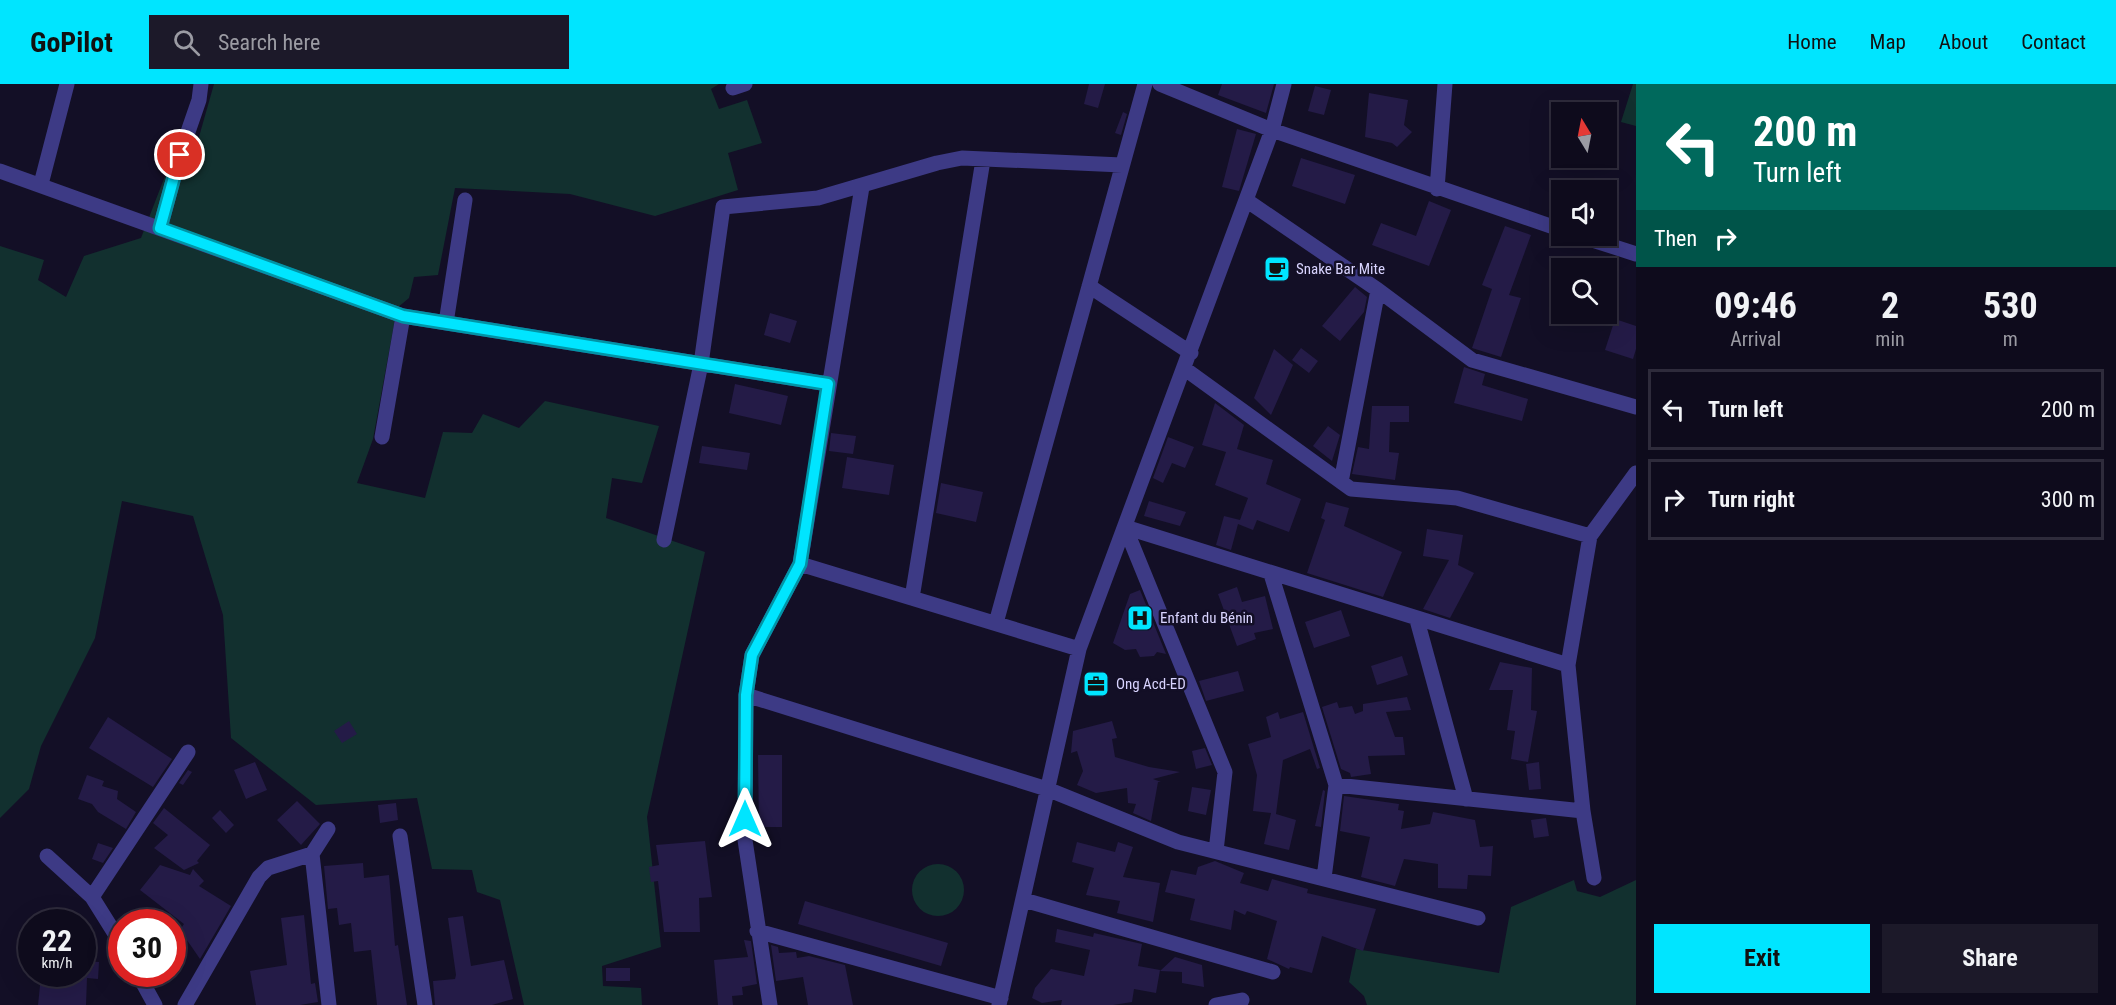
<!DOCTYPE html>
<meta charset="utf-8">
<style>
body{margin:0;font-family:"Roboto Condensed",sans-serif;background:#1c1929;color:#f1f3f6;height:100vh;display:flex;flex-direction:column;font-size:22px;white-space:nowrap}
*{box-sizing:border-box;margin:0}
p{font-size:20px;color:#9b9ba3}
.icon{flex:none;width:33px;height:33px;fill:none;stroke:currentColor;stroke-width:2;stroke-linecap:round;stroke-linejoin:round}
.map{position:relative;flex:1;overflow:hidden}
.sheet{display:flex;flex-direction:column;background:#0e0b1c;width:480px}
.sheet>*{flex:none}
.top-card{background:#00695c;color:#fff;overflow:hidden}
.needle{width:39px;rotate:350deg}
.controls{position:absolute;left:1551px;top:18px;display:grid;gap:12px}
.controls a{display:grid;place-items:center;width:66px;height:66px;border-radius:0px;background:#0e0b1c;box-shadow:0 6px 24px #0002,0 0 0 2px #2e2b3b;font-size:30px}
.speed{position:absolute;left:18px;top:825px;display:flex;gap:12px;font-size:30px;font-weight:700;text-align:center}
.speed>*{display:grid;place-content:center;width:78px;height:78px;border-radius:50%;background:#0e0b1c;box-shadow:0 6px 24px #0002,0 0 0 2px #2e2b3b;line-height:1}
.speed small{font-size:15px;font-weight:400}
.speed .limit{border:9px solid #d22;background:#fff;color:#111}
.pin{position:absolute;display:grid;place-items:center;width:51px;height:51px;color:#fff;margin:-26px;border:3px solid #fff;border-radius:50%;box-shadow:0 2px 6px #0007}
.me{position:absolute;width:66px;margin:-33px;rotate:0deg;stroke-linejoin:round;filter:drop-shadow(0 0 4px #0008)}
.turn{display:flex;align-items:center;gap:21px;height:126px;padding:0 18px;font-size:27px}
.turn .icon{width:78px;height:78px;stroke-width:2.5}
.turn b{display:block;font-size:42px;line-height:51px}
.then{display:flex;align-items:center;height:57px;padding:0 18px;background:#0003;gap:12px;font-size:22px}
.eta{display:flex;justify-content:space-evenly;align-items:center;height:102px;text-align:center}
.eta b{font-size:36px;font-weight:700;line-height:42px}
.primary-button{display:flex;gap:12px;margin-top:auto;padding:12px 18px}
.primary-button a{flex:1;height:69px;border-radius:0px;background:#00e5ff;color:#111;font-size:24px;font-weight:700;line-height:69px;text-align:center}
.primary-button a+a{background:#1c1929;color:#f1f3f6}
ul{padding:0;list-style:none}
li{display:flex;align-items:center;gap:18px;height:81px;margin:0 12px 9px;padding:0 6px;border:3px solid #2e2b3b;border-radius:0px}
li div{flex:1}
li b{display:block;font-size:22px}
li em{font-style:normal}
header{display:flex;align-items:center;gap:36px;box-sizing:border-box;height:84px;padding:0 30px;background:#00e5ff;color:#111}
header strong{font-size:28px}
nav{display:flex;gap:33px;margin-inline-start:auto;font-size:21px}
.search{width:420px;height:54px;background:#1c1929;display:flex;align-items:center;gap:15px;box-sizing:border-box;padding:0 21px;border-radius:0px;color:#9b9ba3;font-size:22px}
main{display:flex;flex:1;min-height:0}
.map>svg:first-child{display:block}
.green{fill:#12302f}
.building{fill:#241b47}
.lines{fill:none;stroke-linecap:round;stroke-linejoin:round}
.minor{stroke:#3d3a85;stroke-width:15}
.route-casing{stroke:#0095a6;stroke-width:15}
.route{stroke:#00e5ff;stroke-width:10}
.labels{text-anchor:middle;stroke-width:5;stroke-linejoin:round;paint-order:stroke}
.poi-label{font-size:15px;fill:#d9d4ff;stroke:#130f26;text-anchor:start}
</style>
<header>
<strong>GoPilot</strong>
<div class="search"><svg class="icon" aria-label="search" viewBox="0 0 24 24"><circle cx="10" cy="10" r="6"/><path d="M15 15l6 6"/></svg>Search here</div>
<nav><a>Home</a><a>Map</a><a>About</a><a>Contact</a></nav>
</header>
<main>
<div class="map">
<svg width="1636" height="921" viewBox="0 0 1636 921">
<rect width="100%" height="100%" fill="#130f26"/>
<path class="green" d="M 214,0 L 719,0 L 711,5 L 719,25 L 747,16 L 762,59 L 728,69 L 738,106 L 655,132 L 570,110 L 455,104 L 438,191 L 414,193 L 409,214 L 397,224 L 373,355 L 357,399 L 425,414 L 443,348 L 472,349 L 483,330 L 519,344 L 545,317 L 659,342 L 642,399 L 612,394 L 606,434 L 705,468 L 647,733 L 661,863 L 602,882 L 603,902 L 641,904 L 642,921 L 524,921 L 500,816 L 477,808 L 472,786 L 432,785 L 417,714 L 316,721 L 231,654 L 223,531 L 193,432 L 122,417 L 95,554 L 41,662 L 29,705 L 0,734 L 0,162 L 44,176 L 38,196 L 66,213 L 84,172 L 141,154 L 174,69 L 195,67 Z
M 1633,0 L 1636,0 L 1636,42 L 1621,38 Z
M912 806a26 26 0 1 1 52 0a26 26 0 1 1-52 0Z
M 1574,796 L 1577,807 L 1600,813 L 1636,796 L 1636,921 L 1367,921 L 1364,912 L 1349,898 L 1356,865 L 1499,889 L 1511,823 Z"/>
<path class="building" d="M 1089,0 L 1105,0 L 1098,24 L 1084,20 Z
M 1222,0 L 1274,0 L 1266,29 L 1218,11 Z
M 1315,2 L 1331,6 L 1324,31 L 1308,27 Z
M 1369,9 L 1408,16 L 1404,41 L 1412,48 L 1397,63 L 1392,59 L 1365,53 Z
M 1123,28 L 1127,30 L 1121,51 L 1115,49 Z
M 1237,45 L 1256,50 L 1239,107 L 1222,103 Z
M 1301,74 L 1355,91 L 1345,120 L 1292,102 Z
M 1429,117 L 1451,126 L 1429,182 L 1372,161 L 1381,139 L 1416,152 Z
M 1505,142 L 1531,151 L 1509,211 L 1521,214 L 1501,273 L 1472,264 L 1492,205 L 1482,201 Z
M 1355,203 L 1367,213 L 1364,228 L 1340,257 L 1322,242 Z
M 770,229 L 797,237 L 790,259 L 764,251 Z
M 1615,235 L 1636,242 L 1636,265 L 1633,275 L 1605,266 Z
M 1301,264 L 1318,277 L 1309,289 L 1292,276 Z
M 1274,265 L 1293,281 L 1271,331 L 1254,314 Z
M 1464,283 L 1485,290 L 1482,301 L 1528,315 L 1522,337 L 1454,319 Z
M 735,300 L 788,312 L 781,341 L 729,329 Z
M 1215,319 L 1244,341 L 1237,365 L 1273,376 L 1266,400 L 1301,415 L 1289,448 L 1257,436 L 1253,446 L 1238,440 L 1231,466 L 1216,461 L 1224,432 L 1240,436 L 1248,414 L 1215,401 L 1226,368 L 1202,361 Z
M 1372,322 L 1409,322 L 1409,338 L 1390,338 L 1389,368 L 1399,369 L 1395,396 L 1352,390 L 1358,363 L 1369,365 Z
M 1328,342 L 1340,351 L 1332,377 L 1313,362 Z
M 831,349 L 856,352 L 853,370 L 829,367 Z
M 1168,353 L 1194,363 L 1185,384 L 1172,379 L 1163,399 L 1153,394 Z
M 702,362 L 750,369 L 747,386 L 699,379 Z
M 847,373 L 894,381 L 889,411 L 842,404 Z
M 941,399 L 983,408 L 976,438 L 936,429 Z
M 1149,417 L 1186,428 L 1180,442 L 1144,432 Z
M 1326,418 L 1349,424 L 1344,442 L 1402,468 L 1383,513 L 1307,489 L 1325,436 L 1321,434 Z
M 1427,445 L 1463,451 L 1458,481 L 1474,489 L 1450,534 L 1423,525 L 1449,476 L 1423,472 Z
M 1237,503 L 1242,518 L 1265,512 L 1273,545 L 1254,549 L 1256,555 L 1237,562 L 1218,510 Z
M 1140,506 L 1166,570 L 1157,568 L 1154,572 L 1140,573 L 1136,565 L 1125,566 L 1113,559 L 1130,510 Z
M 1341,526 L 1350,552 L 1314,564 L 1305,538 Z
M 1402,572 L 1408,591 L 1377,601 L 1371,582 Z
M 1500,578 L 1532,584 L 1531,626 L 1537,627 L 1528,678 L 1511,675 L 1515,647 L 1507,646 L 1513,606 L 1489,606 Z
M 1238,587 L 1244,607 L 1206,617 L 1199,597 Z
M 1407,613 L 1411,626 L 1386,628 L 1395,653 L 1403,653 L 1405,671 L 1368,672 L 1371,690 L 1351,693 L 1350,689 L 1341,685 L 1322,623 L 1337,618 L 1339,624 L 1352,622 L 1355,630 L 1363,627 L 1363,620 Z
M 1278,628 L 1280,635 L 1303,628 L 1320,684 L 1317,685 L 1310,665 L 1283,676 L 1276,730 L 1296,736 L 1289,766 L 1264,760 L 1271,729 L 1253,727 L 1257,691 L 1248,660 L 1271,653 L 1266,633 Z
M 108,633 L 172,675 L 153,703 L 89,664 Z
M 349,637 L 357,650 L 342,659 L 334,647 Z
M 1112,637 L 1117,654 L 1112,655 L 1115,673 L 1149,683 L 1180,688 L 1153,695 L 1161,698 L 1158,698 L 1151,737 L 1133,729 L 1136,720 L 1128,719 L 1127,704 L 1096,709 L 1077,701 L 1083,687 L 1077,667 L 1071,669 L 1073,647 Z
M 1205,664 L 1212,681 L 1196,685 L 1192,667 Z
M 758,671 L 782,671 L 782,743 L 759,743 Z
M 255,678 L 267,706 L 246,715 L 234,686 Z
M 1539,678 L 1541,705 L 1529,706 L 1526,680 Z
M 188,686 L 192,688 L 183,701 L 179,699 Z
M 87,691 L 104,697 L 102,702 L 118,707 L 117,715 L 136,728 L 126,745 L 98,728 L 92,720 L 78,715 Z
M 1192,703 L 1211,706 L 1206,731 L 1188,727 Z
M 1323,706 L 1325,707 L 1321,743 L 1315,742 Z
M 1344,712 L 1399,720 L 1398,726 L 1404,727 L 1401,745 L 1430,740 L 1433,728 L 1475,736 L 1480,763 L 1493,762 L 1491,792 L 1468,791 L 1467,805 L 1438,804 L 1438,780 L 1404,775 L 1395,802 L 1361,793 L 1370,753 L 1340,747 Z
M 297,717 L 320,740 L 301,761 L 277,736 Z
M 396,719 L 398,736 L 380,739 L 378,721 Z
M 164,724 L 210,761 L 197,777 L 199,779 L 184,786 L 154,764 L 168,751 L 153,739 Z
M 220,726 L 234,741 L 226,749 L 212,734 Z
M 1546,734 L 1549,752 L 1534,754 L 1531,736 Z
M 705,757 L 712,813 L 699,814 L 700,848 L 664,848 L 658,797 L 651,798 L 649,783 L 659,781 L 656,761 Z
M 1077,758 L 1115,768 L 1118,758 L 1133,763 L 1123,793 L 1160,799 L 1153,838 L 1117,829 L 1120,817 L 1086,811 L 1094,784 L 1072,778 Z
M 98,759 L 113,764 L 103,779 L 92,775 Z
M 1215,777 L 1244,789 L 1240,799 L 1268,807 L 1272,795 L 1308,805 L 1307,809 L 1376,825 L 1363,867 L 1322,852 L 1312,889 L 1290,883 L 1289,885 L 1267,875 L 1277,837 L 1247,827 L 1245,831 L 1234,826 L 1231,846 L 1190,836 L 1195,815 L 1165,808 L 1171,786 L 1196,791 L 1198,783 Z
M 363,779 L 364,794 L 389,791 L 395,862 L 398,861 L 407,921 L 377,921 L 371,866 L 354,868 L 351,839 L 339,841 L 337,824 L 328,825 L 324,782 Z
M 160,781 L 190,791 L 193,785 L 204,797 L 199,802 L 231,822 L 200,875 L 180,846 L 184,840 L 140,806 Z
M 805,817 L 948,859 L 941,882 L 798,840 Z
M 304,831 L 311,900 L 315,899 L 318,918 L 300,921 L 256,921 L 250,887 L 287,881 L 281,834 Z
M 463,832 L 471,882 L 504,876 L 513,915 L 492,921 L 435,921 L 433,897 L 455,895 L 456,891 L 448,834 Z
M 1057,845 L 1093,853 L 1094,849 L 1142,860 L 1138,882 L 1160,886 L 1156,909 L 1134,905 L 1132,918 L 1113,921 L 1061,921 L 1062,916 L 1042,919 L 1032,914 L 1035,904 L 1051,885 L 1084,892 L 1090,866 L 1055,858 Z
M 744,856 L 751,857 L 757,900 L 742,903 L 743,911 L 732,912 L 733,921 L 718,921 L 714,876 L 748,873 Z
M 771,861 L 778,863 L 779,869 L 796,868 L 797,874 L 809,872 L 845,881 L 853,921 L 808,921 L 803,893 L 776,897 Z
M 1175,873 L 1202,881 L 1204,903 L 1182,899 L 1182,888 L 1160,887 Z
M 82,877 L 99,878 L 98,895 L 87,894 L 86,921 L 38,921 L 41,892 L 82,890 Z
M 606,884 L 630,884 L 630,897 L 606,897 Z"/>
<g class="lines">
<path class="minor" d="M 1160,0 L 1272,46 L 1562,146
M 733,4 L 745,0
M 0,87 L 403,232 L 828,300
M 41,100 L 67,0
M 1437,105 L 1445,0
M 1246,116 L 1378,206 L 1472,276 L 1636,323
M 160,144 L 180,71 L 199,16 L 201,0
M 1580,152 L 1636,170
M 1089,202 L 1191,269
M 446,239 L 465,116
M 1185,285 L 1351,405 L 1457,414 L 1590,452
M 382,353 L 403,232
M 1341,398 L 1378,206
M 1125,443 L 1568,581
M 1125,443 L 1225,688 L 1216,767
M 664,456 L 701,280 L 723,123 L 818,114 L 937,79 L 962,74 L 1122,81
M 800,480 L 1079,565
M 1271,490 L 1336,701 L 1324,794
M 912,514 L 983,76
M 1417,536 L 1466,715
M 996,539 L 1145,0
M 746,611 L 1047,705 L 1178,758 L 1478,834
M 1336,701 L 1583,727
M 400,752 L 425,921
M 312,770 L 329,921
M 47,772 L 92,813 L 122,861
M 1594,794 L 1583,727 L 1568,581 L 1590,452 L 1636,389
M 92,813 L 188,668
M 1024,816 L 1273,888
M 757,847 L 1001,914
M 138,890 L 155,921
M 185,921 L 259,793 L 268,784 L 312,770 L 328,745
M 770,921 L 745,756 L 746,611 L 752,571 L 800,480 L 862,103
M 999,921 L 1079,565 L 1272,46 L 1284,0
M 1216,921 L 1242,916"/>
</g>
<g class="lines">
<g class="route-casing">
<path id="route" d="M 180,71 L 160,144 L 403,232 L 828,300 L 800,480 L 752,571 L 746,611 L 745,735"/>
</g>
<use href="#route" class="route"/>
</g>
<defs>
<g id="cafe-square" transform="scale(1.35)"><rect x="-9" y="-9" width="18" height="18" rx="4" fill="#00e5ff" stroke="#130f26"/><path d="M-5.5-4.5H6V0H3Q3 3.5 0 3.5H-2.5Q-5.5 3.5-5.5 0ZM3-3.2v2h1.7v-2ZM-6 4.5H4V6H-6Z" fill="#111"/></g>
<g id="hospital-square" transform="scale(1.35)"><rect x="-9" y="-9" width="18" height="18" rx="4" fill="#00e5ff" stroke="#130f26"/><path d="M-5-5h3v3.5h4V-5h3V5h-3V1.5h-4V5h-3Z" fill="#111"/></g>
<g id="office-square" transform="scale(1.35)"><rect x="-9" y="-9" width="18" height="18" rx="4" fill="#00e5ff" stroke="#130f26"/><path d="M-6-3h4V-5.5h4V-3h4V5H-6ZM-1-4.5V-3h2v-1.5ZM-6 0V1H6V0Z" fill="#111"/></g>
</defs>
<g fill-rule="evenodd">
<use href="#cafe-square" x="1277" y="185"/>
<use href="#hospital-square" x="1140" y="534"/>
<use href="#office-square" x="1096" y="600"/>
</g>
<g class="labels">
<g class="poi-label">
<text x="1296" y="190">Snake Bar Mite</text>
<text x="1160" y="539">Enfant du Bénin</text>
<text x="1116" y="605">Ong Acd-ED</text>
</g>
</g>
</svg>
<div class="controls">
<a><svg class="needle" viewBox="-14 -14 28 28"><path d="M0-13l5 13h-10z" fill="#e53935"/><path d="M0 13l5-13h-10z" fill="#9b9ba3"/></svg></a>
<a><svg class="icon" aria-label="sound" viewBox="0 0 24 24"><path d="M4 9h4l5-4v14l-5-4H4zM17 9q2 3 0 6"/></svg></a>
<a><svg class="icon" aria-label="search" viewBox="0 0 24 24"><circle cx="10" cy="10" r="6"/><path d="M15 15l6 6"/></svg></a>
</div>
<div class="speed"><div>22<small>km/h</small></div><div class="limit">30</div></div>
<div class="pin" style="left:180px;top:71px;background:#d93025"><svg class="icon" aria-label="arrive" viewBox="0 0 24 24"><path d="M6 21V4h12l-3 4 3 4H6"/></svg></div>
<svg class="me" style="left:745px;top:735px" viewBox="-20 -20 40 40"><path d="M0-17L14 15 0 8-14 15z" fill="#00e5ff" stroke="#fff" stroke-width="4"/></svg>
</div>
<section class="sheet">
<div class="top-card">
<div class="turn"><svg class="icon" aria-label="left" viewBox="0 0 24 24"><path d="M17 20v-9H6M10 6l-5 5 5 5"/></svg><div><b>200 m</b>Turn left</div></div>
<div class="then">Then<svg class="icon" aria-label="right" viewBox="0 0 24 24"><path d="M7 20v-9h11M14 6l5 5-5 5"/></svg></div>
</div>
<div class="eta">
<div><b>09:46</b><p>Arrival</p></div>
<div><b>2</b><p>min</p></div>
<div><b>530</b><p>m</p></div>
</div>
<ul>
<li><svg class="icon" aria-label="left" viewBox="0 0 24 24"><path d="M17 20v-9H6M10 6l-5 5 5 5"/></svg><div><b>Turn left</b></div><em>200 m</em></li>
<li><svg class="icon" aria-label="right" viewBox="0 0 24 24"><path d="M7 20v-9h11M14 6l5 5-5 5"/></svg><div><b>Turn right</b></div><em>300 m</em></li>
</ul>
<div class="primary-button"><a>Exit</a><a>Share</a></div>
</section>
</main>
